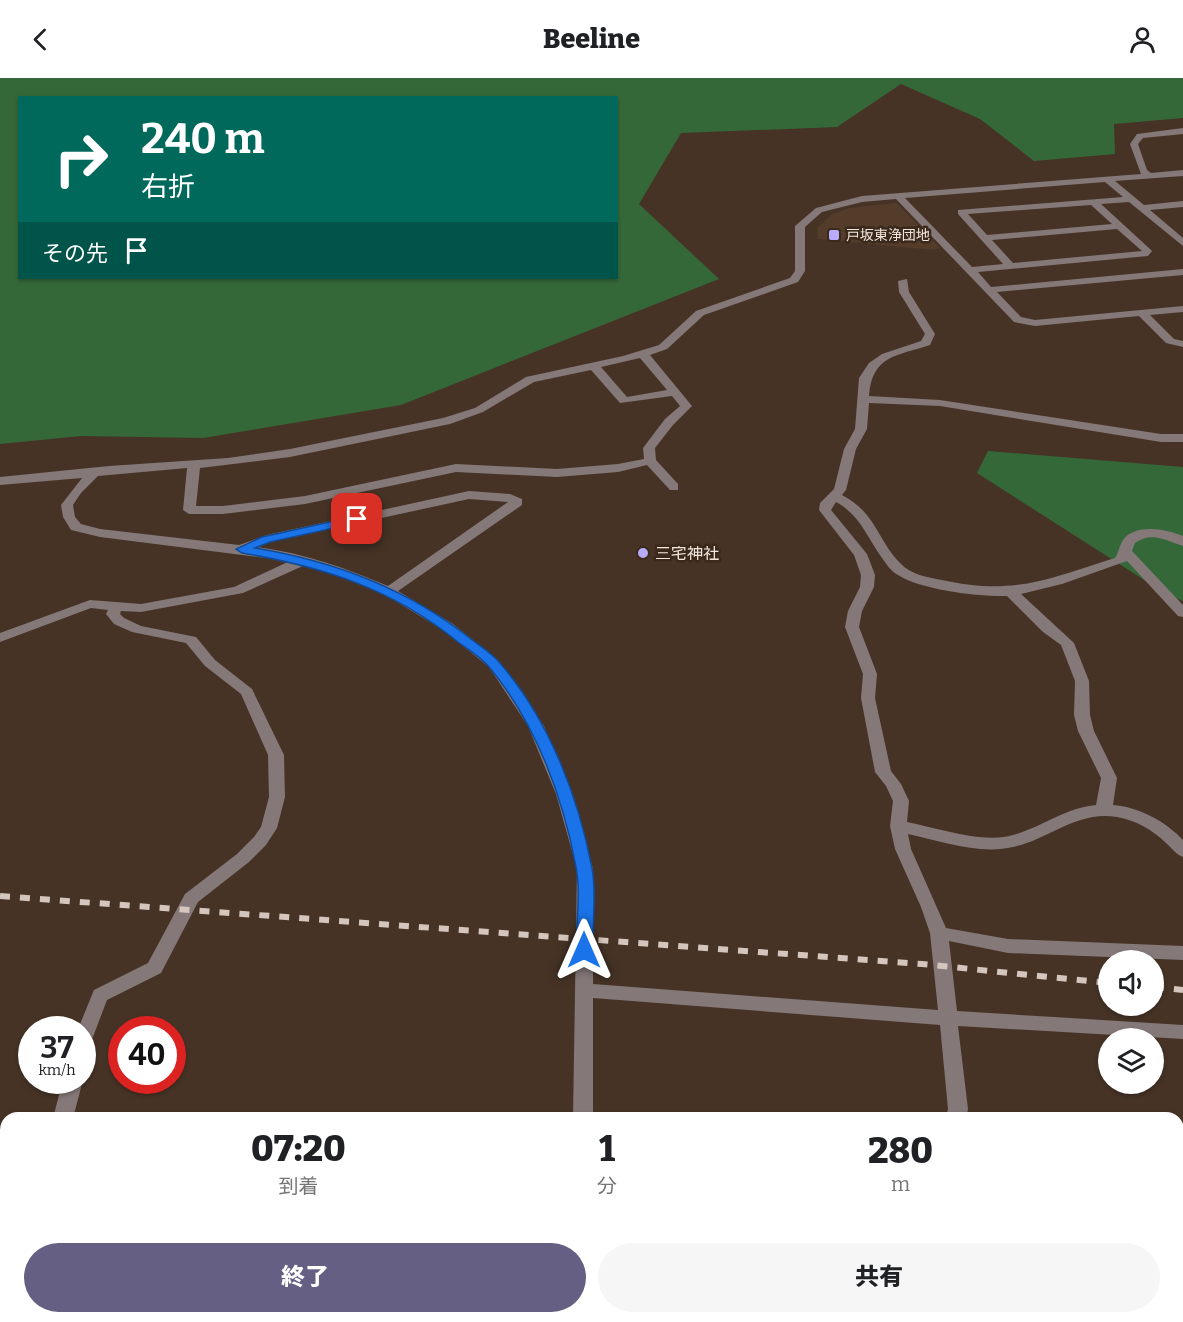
<!DOCTYPE html>
<html lang="ja">
<meta charset="utf-8">
<style>
body{margin:0;font-family:Bitter,"Noto Sans JP",serif;background:#f6f6f6;color:#202124;height:100vh;display:flex;flex-direction:column;font-size:22px;white-space:nowrap}
*{box-sizing:border-box;margin:0}
p{font-size:20px;color:#757577}
.icon{flex:none;width:33px;height:33px;fill:none;stroke:currentColor;stroke-width:2;stroke-linecap:round;stroke-linejoin:round}
.map{position:relative;flex:1;overflow:hidden}
.details{position:absolute;left:0px;top:1034px;width:1184px;height:212px;display:flex;flex-direction:column;background:#fff;border-radius:18px 18px 0 0;box-shadow:0 2px 4px #0004}
.details>*{flex:none}
.top-card{position:absolute;left:18px;top:18px;width:600px;height:183px;border-radius:0px;box-shadow:0 2px 4px #0004;background:#00695c;color:#fff;overflow:hidden}
.fabs{position:absolute;left:1098px;top:872px;display:grid;gap:12px}
.fabs a{display:grid;place-items:center;width:66px;height:66px;border-radius:50%;background:#fff;box-shadow:0 2px 4px #0004;font-size:30px}
.speed{position:absolute;left:18px;top:938px;display:flex;gap:12px;font-size:30px;font-weight:700;text-align:center}
.speed>*{display:grid;place-content:center;width:78px;height:78px;border-radius:50%;background:#fff;box-shadow:0 2px 4px #0004;line-height:1}
.speed small{font-size:15px;font-weight:400}
.speed .limit{border:9px solid #d22;background:#fff;color:#111}
.pin{position:absolute;display:grid;place-items:center;width:51px;height:51px;color:#fff;margin:-26px;border-radius:12px;box-shadow:0 3px 9px #0006}
.me{position:absolute;width:66px;margin:-33px;rotate:0deg;stroke-linejoin:round;filter:drop-shadow(0 0 4px #0008)}
.turn{display:flex;align-items:center;gap:21px;height:126px;padding:0 24px;font-size:27px}
.turn .icon{width:78px;height:78px;stroke-width:2.5}
.turn b{display:block;font-size:42px;line-height:51px}
.then{display:flex;align-items:center;height:57px;padding:0 24px;background:#0003;gap:12px;font-size:22px}
.eta{display:flex;justify-content:space-evenly;align-items:center;height:102px;text-align:center}
.eta b{font-size:36px;font-weight:800;line-height:42px}
.action{display:flex;gap:12px;margin-top:auto;padding:12px 24px}
.action a{flex:1;height:69px;border-radius:36px;background:#645f83;color:#fff;font-size:24px;font-weight:800;line-height:69px;text-align:center}
.action a+a{background:#f6f6f6;color:#202124}
header{display:flex;justify-content:space-between;align-items:center;height:78px;padding:0 24px;background:#fff;font-size:27px;font-weight:800}
.map>svg:first-child{display:block}
.built{fill:#543c2a}
.green{fill:#356839;fill-rule:evenodd}
.lines{fill:none;stroke-linecap:round;stroke-linejoin:round}
.minor{fill:#847878;fill-rule:evenodd}
.rail{stroke:#d4c6bd;stroke-width:6;stroke-dasharray:10 10;stroke-linecap:butt}
.route{fill:#1a73e8;stroke:#114b97;stroke-width:1.5}
.poi-dot{fill:#b8abf7;stroke:#3b291c;stroke-width:2}
.labels{text-anchor:middle;stroke-width:5;stroke-linejoin:round;paint-order:stroke}
.far-poi-label{font-size:14px;fill:#f1e5dc;stroke:#3b291c;text-anchor:start}
.poi-label{font-size:16px;fill:#f1e5dc;stroke:#3b291c;text-anchor:start}
</style>
<header><svg class="icon" aria-label="back" viewBox="0 0 24 24"><path d="M15 5l-7 7 7 7"/></svg>Beeline<svg class="icon" aria-label="person" viewBox="0 0 24 24"><circle cx="12" cy="8" r="4"/><path d="M4 21q1-7 8-7t8 7"/></svg></header>
<div class="map">
<svg width="1183" height="1244" viewBox="0 0 1183 1244">
<rect width="100%" height="100%" fill="#463326"/>
<path class="built" d="M 897,125 L 940,170 L 933,172 L 818,161 L 817,150 L 831,137 L 849,130 Z"/>
<path class="green" d="M 0,0 L 1183,0 L 1183,40 L 1114,46 L 1115,76 L 1034,83 L 980,41 L 901,6 L 837,49 L 681,55 L 639,126 L 719,201 L 401,327 L 203,360 L 81,358 L 0,366 ZM 20,20 L 616,20 L 616,200 L 20,200 Z
M 988,373 L 1183,389 L 1183,523 L 1163,514 L 977,395 Z"/>
<g class="lines">
<path class="minor" d="M 1183,50 L 1183,56 L 1143,60 L 1138,66 L 1147,92 L 1151,95 L 1183,92 L 1183,98 L 1115,103 L 1144,127 L 1183,123 L 1183,129 L 1150,132 L 1183,160 L 1183,168 L 1129,124 L 1101,126 L 1150,171 L 1152,173 L 1148,178 L 978,194 L 991,209 L 1183,191 L 1183,197 L 997,214 L 1021,239 L 1035,242 L 1183,228 L 1183,234 L 1150,237 L 1174,261 L 1183,263 L 1183,269 L 1166,265 L 1139,238 L 1035,248 L 1014,244 L 896,121 L 862,124 L 822,134 L 805,149 L 805,193 L 798,204 L 704,237 L 667,271 L 650,277 L 692,328 L 673,347 L 655,370 L 656,382 L 678,406 L 678,412 L 670,412 L 647,387 L 618,394 L 557,399 L 456,394 L 305,426 L 223,436 L 189,436 L 183,432 L 187,390 L 98,398 L 81,415 L 73,427 L 75,439 L 81,446 L 100,451 L 239,467 L 267,457 L 469,413 L 510,416 L 522,421 L 522,427 L 398,513 L 453,546 L 499,583 L 544,648 L 572,716 L 593,791 L 593,906 L 938,932 L 930,855 L 921,829 L 895,771 L 890,748 L 893,723 L 886,708 L 875,694 L 861,620 L 863,596 L 845,549 L 848,533 L 860,509 L 861,497 L 854,477 L 819,432 L 820,425 L 834,411 L 844,371 L 855,351 L 859,300 L 869,285 L 882,276 L 921,263 L 925,256 L 899,214 L 898,203 L 907,201 L 909,214 L 935,256 L 930,267 C 897,278 872,277 869,318 L 940,322 L 1161,356 L 1183,356 L 1183,364 L 1161,364 L 940,328 L 869,325 L 867,351 L 856,371 L 846,412 L 842,417 C 877,436 876,460 900,485 C 911,497 927,499 942,502 C 1014,518 1048,501 1115,480 C 1119,474 1119,468 1123,462 C 1135,445 1167,451 1183,458 L 1183,468 C 1166,463 1153,453 1135,465 L 1132,473 L 1183,527 L 1183,539 L 1178,538 L 1127,483 L 1062,506 L 1021,516 L 1074,565 L 1089,603 L 1090,637 L 1094,653 L 1117,700 L 1113,727 C 1139,729 1165,743 1183,762 L 1183,779 C 1175,776 1172,770 1166,765 C 1153,752 1135,742 1117,739 C 1077,732 1050,761 1013,769 C 980,777 940,763 908,756 L 911,771 L 946,850 L 1008,861 L 1183,868 L 1183,882 L 1008,875 L 949,863 L 957,933 L 1183,947 L 1183,961 L 958,948 L 968,1031 L 966,1040 L 946,1040 L 948,1031 L 940,947 L 593,920 L 593,1040 L 573,1040 L 577,791 L 556,716 L 528,648 L 489,589 L 443,552 L 384,516 L 344,499 L 305,487 L 243,515 L 141,534 L 121,533 L 120,536 L 124,540 L 141,548 L 196,559 L 215,582 L 252,611 L 284,677 L 285,719 L 277,750 L 266,767 L 249,784 L 198,824 L 161,895 L 107,922 L 91,964 L 89,969 L 82,971 L 82,951 L 78,951 L 94,912 L 148,885 L 185,816 L 237,776 L 254,759 L 261,749 L 269,719 L 268,677 L 241,616 L 205,588 L 186,565 L 132,554 L 114,546 L 106,536 L 108,532 L 91,530 L 0,564 L 0,555 L 90,522 L 141,526 L 234,509 L 290,483 L 100,459 L 71,452 L 63,439 L 61,427 L 82,400 L 0,407 L 0,399 L 109,388 L 228,380 L 290,371 L 443,340 L 475,330 L 526,299 L 623,278 L 659,267 L 696,233 L 790,200 L 795,193 L 795,148 L 816,130 L 862,118 L 1141,96 L 1130,66 L 1137,56 ZM 1105,104 L 1123,119 L 958,132 L 958,136 L 1003,186 L 972,189 L 905,120 ZM 1091,127 L 1112,146 L 987,157 L 968,136 ZM 1117,151 L 1142,173 L 1013,185 L 992,162 ZM 640,280 L 667,312 L 627,319 L 601,289 ZM 591,292 L 620,325 L 672,318 L 680,328 L 665,341 L 643,370 L 644,381 L 618,386 L 557,391 L 456,386 L 305,418 L 223,428 L 196,428 L 200,390 L 290,379 L 450,346 L 483,334 L 534,304 ZM 469,421 L 508,424 L 388,508 C 346,490 303,475 257,469 L 271,464 ZM 836,424 C 860,437 867,459 882,480 C 887,487 891,493 898,497 C 921,512 980,519 1007,518 L 1043,554 L 1061,567 L 1075,603 L 1074,637 L 1078,653 L 1101,700 L 1096,727 C 1065,730 1042,749 1013,757 C 984,766 937,750 907,744 L 909,723 L 901,706 L 891,693 L 875,620 L 877,596 L 859,549 L 862,533 L 874,509 L 875,497 L 867,476 L 831,432 Z
M 63,1002 L 83,1002 L 73,1040 L 53,1040 Z
M 6,1183 L 6,1211 L 0,1213 L 0,1186 Z
M 382,1239 L 404,1239 L 402,1244 L 380,1244 Z
M 578,1239 L 600,1239 L 600,1244 L 578,1244 Z
M 944,1239 L 966,1239 L 967,1244 L 945,1244 Z"/>
<path class="rail" d="M 0,818 L 922,886 L 1108,905
M 1154,909 L 1183,912"/>
</g>
<path class="route" d="M 357,438 L 361,439 L 361,444 L 270,464 L 255,470 C 334,483 408,511 471,561 C 480,568 491,575 499,584 C 548,640 578,717 592,790 C 597,815 592,846 593,872 L 590,876 L 579,876 L 576,872 C 576,846 581,815 576,789 C 563,719 536,646 490,590 C 482,580 469,572 458,564 C 393,511 324,489 242,475 L 236,471 L 262,459 Z"/>
<g class="poi-dot">
<rect x="828" y="151" width="12" height="12" rx="3"/>
<circle cx="643" cy="475" r="6"/>
</g>
<g class="labels">
<g class="far-poi-label">
<text x="846" y="162">戸坂東浄団地</text>
</g>
<g class="poi-label">
<text x="655" y="481">三宅神社</text>
</g>
</g>
</svg>
<div class="fabs">
<a><svg class="icon" aria-label="sound" viewBox="0 0 24 24"><path d="M4 9h4l5-4v14l-5-4H4zM17 9q2 3 0 6"/></svg></a>
<a><svg class="icon" aria-label="layers" viewBox="0 0 24 24"><path d="M12 4l9 5-9 5-9-5zM3 14l9 5 9-5"/></svg></a>
</div>
<div class="speed"><div>37<small>km/h</small></div><div class="limit">40</div></div>
<div class="pin" style="left:357px;top:441px;background:#d93025"><svg class="icon" aria-label="arrive" viewBox="0 0 24 24"><path d="M6 21V4h12l-3 4 3 4H6"/></svg></div>
<svg class="me" style="left:584px;top:872px" viewBox="-20 -20 40 40"><path d="M0-17L14 15 0 8-14 15z" fill="#1a73e8" stroke="#fff" stroke-width="4"/></svg>
<div class="top-card">
<div class="turn"><svg class="icon" aria-label="right" viewBox="0 0 24 24"><path d="M7 20v-9h11M14 6l5 5-5 5"/></svg><div><b>240 m</b>右折</div></div>
<div class="then">その先<svg class="icon" aria-label="arrive" viewBox="0 0 24 24"><path d="M6 21V4h12l-3 4 3 4H6"/></svg></div>
</div>
<section class="details">
<div class="eta">
<div><b>07:20</b><p>到着</p></div>
<div><b>1</b><p>分</p></div>
<div><b>280</b><p>m</p></div>
</div>
<div class="action"><a>終了</a><a>共有</a></div>
</section>
</div>
